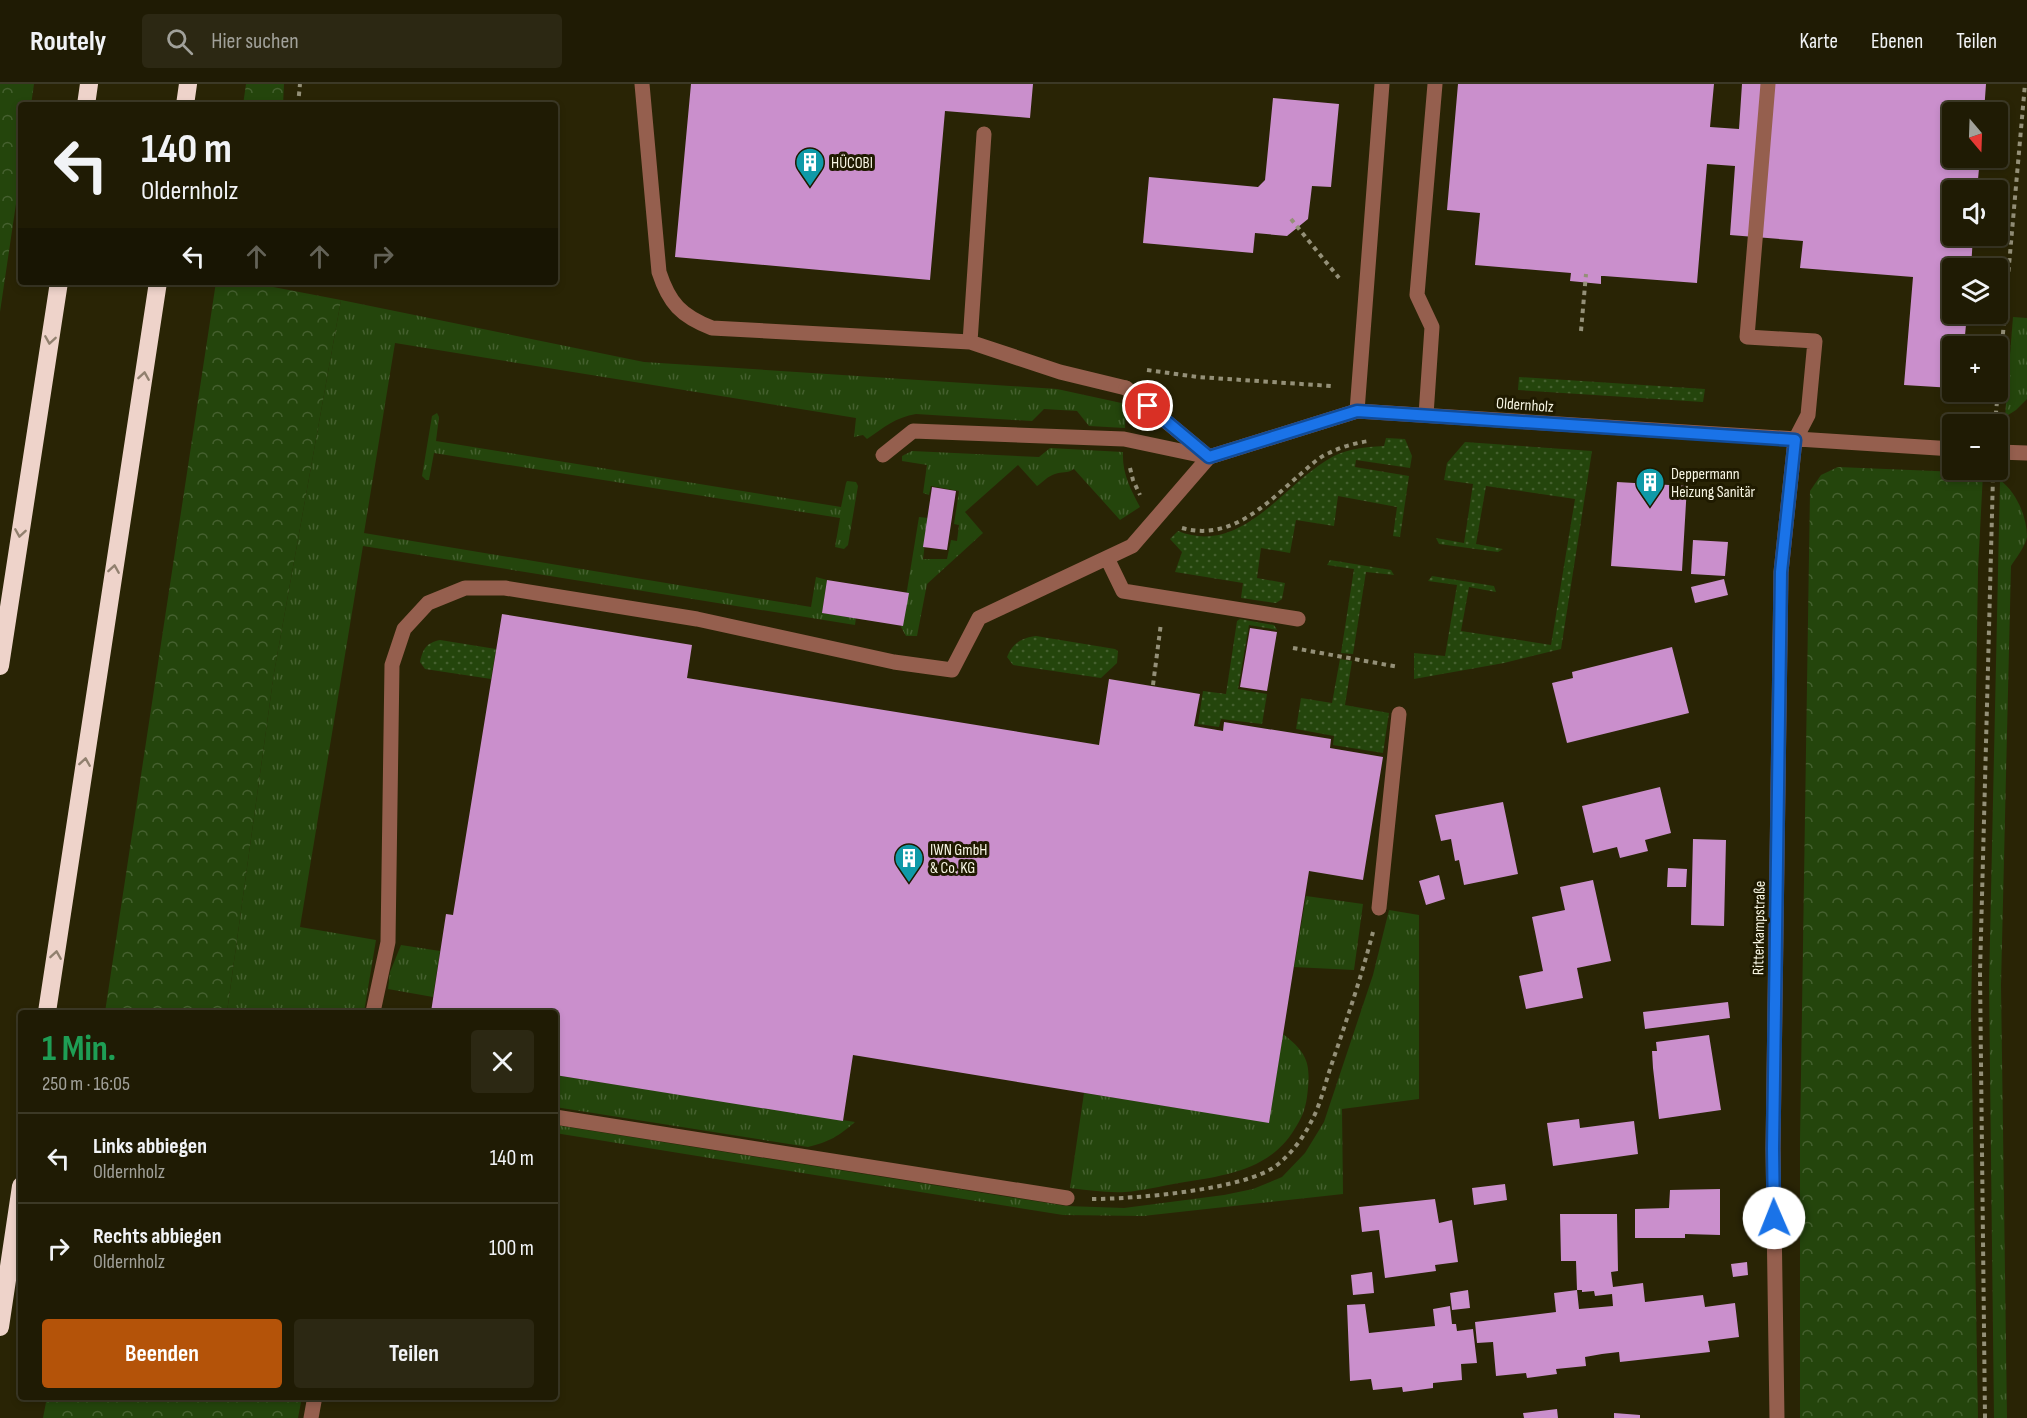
<!DOCTYPE html>
<html lang="de">
<meta charset="utf-8">
<style>
body{margin:0;font-family:"Sofia Sans Condensed",sans-serif;background:#2c2813;color:#f1f3f6;height:100vh;display:flex;flex-direction:column;font-size:22px;white-space:nowrap}
*{box-sizing:border-box;margin:0}
p{font-size:20px;color:#a1a19a}
.icon{flex:none;width:33px;height:33px;fill:none;stroke:currentColor;stroke-width:2;stroke-linecap:round;stroke-linejoin:round}
.map{position:relative;flex:1;overflow:hidden}
.drawer{position:absolute;left:18px;top:926px;width:540px;height:390px;display:flex;flex-direction:column;background:#1f1b04;border-radius:6px;box-shadow:0 3px 9px #0003,0 0 0 2px #3c3926}
.drawer>*{flex:none}
.guide{position:absolute;left:18px;top:18px;width:540px;height:183px;border-radius:6px;box-shadow:0 3px 9px #0003,0 0 0 2px #3c3926;background:#1f1b04;color:#f1f3f6;overflow:hidden}
.needle{width:39px;rotate:161deg}
.tools{position:absolute;left:1942px;top:18px;display:grid;gap:12px}
.tools a{display:grid;place-items:center;width:66px;height:66px;border-radius:6px;background:#1f1b04;box-shadow:0 3px 9px #0003,0 0 0 2px #3c3926;font-size:30px}
.pin{position:absolute;display:grid;place-items:center;width:51px;height:51px;color:#fff;margin:-26px;border:3px solid #fff;border-radius:50%;box-shadow:0 2px 6px #0007}
.me{position:absolute;width:66px;margin:-33px;rotate:359deg;stroke-linejoin:round;filter:drop-shadow(0 0 4px #0008)}
.turn{display:flex;align-items:center;gap:21px;height:126px;padding:0 24px;font-size:27px}
.turn .icon{width:78px;height:78px;stroke-width:2.5}
.turn b{display:block;font-size:42px;line-height:51px}
.lanes{display:flex;align-items:center;height:57px;padding:0 24px;background:#0003;justify-content:center;gap:30px;direction:ltr}
.lanes .off{opacity:.35}
.round{display:grid;place-items:center;flex:none;width:63px;height:63px;border-radius:6px;background:#2c2813}
.headline{display:flex;align-items:center;justify-content:space-between;height:102px;padding:0 24px}
h1{font-size:36px;font-weight:700;line-height:45px;color:#1e9e55}
.button{display:flex;gap:12px;margin-top:auto;padding:12px 24px}
.button a{flex:1;height:69px;border-radius:6px;background:#b45309;color:#fff;font-size:24px;font-weight:700;line-height:69px;text-align:center}
.button a+a{background:#2c2813;color:#f1f3f6}
ul{padding:0;list-style:none}
li{display:flex;align-items:center;gap:18px;height:90px;padding:0 24px;border-top:2px solid #3c3926}
li div{flex:1}
li b{display:block;font-size:22px}
li em{font-style:normal}
header{display:flex;align-items:center;gap:36px;box-sizing:border-box;height:84px;padding:0 30px;background:#1f1b04;border-bottom:2px solid #3c3926}
header strong{font-size:28px}
nav{display:flex;gap:33px;margin-inline-start:auto;font-size:21px}
.search{width:420px;height:54px;background:#2c2813;display:flex;align-items:center;gap:15px;box-sizing:border-box;padding:0 21px;border-radius:6px;color:#a1a19a;font-size:22px}
.map>svg:first-child{display:block}
.grass{fill:url(#grass-tufts)}
.forest{fill:url(#forest-crowns)}
.garden{fill:url(#garden-dots)}
.building{fill:#ca8fcc}
.lines{fill:none;stroke-linecap:round;stroke-linejoin:round}
.path{stroke:#949078;stroke-width:4;stroke-dasharray:4.5 4.5;stroke-linecap:butt}
.lane{stroke:#955f4e;stroke-width:15}
.street{stroke:#955f4e;stroke-width:15}
.highway{stroke:#eed3ca;stroke-width:18}
.oneway{stroke:#91806f}
.route-casing{stroke:#114b97;stroke-width:15}
.route{stroke:#1a73e8;stroke-width:10}
.labels{text-anchor:middle;stroke-width:6;stroke-linejoin:round;paint-order:stroke}
.poi-label{font-size:16px;fill:#f8f6e4;stroke:#1f1a00;text-anchor:start}
.street-label{font-size:16px;fill:#f8f6e4;stroke:#1f1a00}
</style>
<header>
<strong>Routely</strong>
<div class="search"><svg class="icon" aria-label="search" viewBox="0 0 24 24"><circle cx="10" cy="10" r="6"/><path d="M15 15l6 6"/></svg>Hier suchen</div>
<nav><a>Karte</a><a>Ebenen</a><a>Teilen</a></nav>
</header>
<div class="map">
<svg width="2027" height="1334" viewBox="0 0 2027 1334">
<defs>
<pattern id="grass-tufts" width="24" height="20" patternUnits="userSpaceOnUse" patternTransform="scale(1.5)"><rect width="24" height="20" fill="#24450c"/><path d="M3 7l-1-3M5 7V3M7 7l1-3M15 17l-1-3M17 17v-4M19 17l1-3" fill="none" stroke="#45602f"/></pattern>
<pattern id="forest-crowns" width="20" height="18" patternUnits="userSpaceOnUse" patternTransform="scale(1.5)"><rect width="20" height="18" fill="#24450c"/><path d="M2 6a3 3 0 1 1 6 0M12 15a3 3 0 1 1 6 0" fill="none" stroke="#45602f"/></pattern>
<pattern id="garden-dots" width="8" height="8" patternUnits="userSpaceOnUse" patternTransform="scale(1.5)"><rect width="8" height="8" fill="#24450c"/><path d="M2 2h.1M6 6h.1" fill="none" stroke="#45602f" stroke-width="1.8" stroke-linecap="round"/></pattern>
</defs>
<rect width="100%" height="100%" fill="#292405"/>
<path class="grass" d="M 341,216 L 644,278 L 1057,305 L 1126,320 L 1125,344 L 1089,342 L 1077,327 L 1044,325 L 1032,337 L 916,330 C 896,333 883,344 867,355 L 863,351 L 854,353 L 856,334 L 395,259 L 364,449 L 811,523 L 816,493 L 827,496 L 822,529 L 856,534 L 855,541 L 363,462 L 300,843 L 376,856 L 364,928 L 227,928 L 274,589 Z
M 2013,233 L 2027,234 L 2027,315 L 2016,326 L 2005,333 Z
M 437,329 L 439,333 L 436,357 L 841,423 L 846,399 L 847,397 L 856,398 L 858,402 L 848,461 L 844,465 L 835,463 L 840,434 L 434,369 L 429,396 L 426,396 L 422,392 L 432,332 Z
M 1050,364 L 1123,368 C 1122,389 1130,404 1140,423 L 1120,436 L 1074,385 C 1067,390 1062,387 1055,390 C 1048,392 1043,398 1037,402 L 1018,381 L 965,428 L 983,449 L 927,500 L 917,552 L 906,552 L 901,543 L 919,433 L 928,434 L 923,475 L 947,475 L 951,456 L 957,457 L 959,441 L 954,440 L 959,407 L 931,402 L 929,411 L 923,409 L 927,381 L 902,377 L 902,372 L 912,367 L 1039,373 Z
M 2000,396 C 2016,408 2027,432 2027,453 C 2025,463 2016,474 2011,482 L 2001,901 L 2007,1334 L 1994,1334 L 1989,900 Z
M 1306,812 L 1363,820 L 1354,886 L 1294,883 Z
M 1389,826 L 1419,831 L 1419,1015 L 1342,1025 L 1343,1110 L 1143,1132 L 1063,1131 L 555,1049 L 555,1041 L 1066,1122 L 1124,1124 L 1224,1111 L 1253,1105 L 1282,1093 L 1305,1069 L 1324,1038 L 1373,891 Z
M 401,861 L 440,867 L 433,913 L 388,905 L 390,888 Z
M 1283,950 C 1309,970 1311,981 1307,1013 C 1305,1027 1301,1035 1294,1046 C 1269,1087 1222,1092 1179,1099 C 1161,1102 1142,1107 1125,1108 C 1107,1109 1088,1106 1070,1104 L 1084,1009 L 1268,1038 Z
M 555,991 L 855,1038 C 839,1052 829,1058 808,1063 L 555,1023 Z"/>
<path class="forest" d="M 0,0 L 34,0 L 31,21 L 21,21 L 21,86 L 0,228 Z
M 246,0 L 284,0 L 283,21 L 243,21 Z
M 216,198 L 268,198 L 268,202 L 341,216 L 274,589 L 227,928 L 105,928 Z
M 1838,383 L 1983,389 L 1978,486 L 1971,933 L 1978,1334 L 1800,1334 L 1800,1056 L 1810,407 L 1821,391 Z
M 47,1313 L 47,1312 L 302,1313 L 298,1334 L 43,1334 Z"/>
<path class="garden" d="M 1519,293 L 1705,305 L 1703,318 L 1518,306 Z
M 1386,354 L 1405,355 L 1412,372 L 1410,384 L 1356,376 L 1355,383 L 1409,392 L 1400,453 L 1393,452 L 1397,423 L 1338,412 L 1334,442 L 1296,436 L 1290,469 L 1261,464 L 1257,494 L 1285,499 L 1282,515 L 1276,519 L 1241,514 L 1243,499 L 1175,488 L 1182,468 L 1170,455 L 1178,447 C 1240,472 1281,404 1327,376 C 1344,365 1364,363 1384,362 Z
M 1465,358 L 1592,367 L 1561,565 L 1504,579 L 1414,595 L 1414,569 L 1445,572 L 1457,501 L 1428,497 L 1432,492 L 1494,502 L 1496,508 L 1469,503 L 1461,547 L 1551,561 L 1575,415 L 1486,402 L 1476,460 L 1503,465 L 1498,468 L 1439,460 L 1436,454 L 1464,459 L 1473,400 L 1444,396 L 1447,379 Z
M 1330,476 L 1391,486 L 1394,491 L 1366,488 L 1353,570 L 1341,569 L 1354,485 L 1327,481 Z
M 1240,535 L 1274,541 L 1277,546 L 1249,541 L 1238,605 L 1267,610 L 1262,640 L 1221,635 L 1219,643 L 1198,640 L 1203,607 L 1226,610 L 1237,537 Z
M 1036,552 L 1115,565 L 1118,567 L 1117,579 L 1101,594 L 1013,581 L 1007,573 C 1013,559 1021,554 1036,552 Z
M 440,556 L 496,565 L 491,595 L 425,585 L 420,578 C 423,565 426,559 440,556 Z
M 1340,575 L 1352,577 L 1345,621 L 1389,629 L 1383,669 L 1333,661 L 1334,652 L 1296,645 L 1301,614 L 1332,619 Z"/>
<path class="building" d="M 691,0 L 1033,0 L 1030,34 L 945,27 L 930,196 L 675,173 Z
M 1458,0 L 1714,0 L 1710,43 L 1739,45 L 1742,0 L 1986,0 L 1984,28 L 1953,28 L 1953,74 L 1980,74 L 1977,106 L 1953,106 L 1953,152 L 1973,152 L 1971,184 L 1953,184 L 1953,230 L 1967,230 L 1964,262 L 1953,262 L 1953,304 L 1904,301 L 1913,193 L 1800,184 L 1803,157 L 1730,151 L 1735,82 L 1707,80 L 1697,199 L 1604,192 L 1601,192 L 1601,200 L 1570,197 L 1571,189 L 1475,181 L 1480,129 L 1447,126 Z
M 1273,14 L 1339,20 L 1331,103 L 1312,102 L 1308,135 L 1287,152 L 1255,149 L 1253,169 L 1143,159 L 1149,93 L 1258,103 L 1265,96 Z
M 1617,398 L 1687,402 L 1682,487 L 1611,482 Z
M 932,403 L 956,407 L 947,466 L 923,463 Z
M 1693,456 L 1728,458 L 1725,492 L 1691,490 Z
M 1724,495 L 1728,511 L 1695,519 L 1691,503 Z
M 827,496 L 909,509 L 903,542 L 822,529 Z
M 502,530 L 692,561 L 687,594 L 1099,661 L 1109,595 L 1200,610 L 1194,642 L 1223,647 L 1224,638 L 1331,655 L 1330,664 L 1383,673 L 1363,796 L 1309,787 L 1269,1039 L 853,971 L 843,1037 L 555,991 L 555,928 L 431,928 L 446,830 L 453,831 Z
M 1250,544 L 1277,548 L 1267,607 L 1240,603 Z
M 1672,563 L 1689,629 L 1567,659 L 1552,599 L 1573,594 L 1572,588 Z
M 1660,703 L 1671,749 L 1645,756 L 1648,767 L 1620,774 L 1617,763 L 1593,769 L 1582,722 Z
M 1503,718 L 1518,790 L 1464,801 L 1459,776 L 1455,777 L 1451,755 L 1441,757 L 1435,731 Z
M 1693,755 L 1726,756 L 1724,842 L 1691,841 Z
M 1668,784 L 1687,785 L 1686,803 L 1667,803 Z
M 1439,791 L 1445,815 L 1426,821 L 1419,797 Z
M 1593,796 L 1611,877 L 1577,884 L 1583,914 L 1526,925 L 1519,892 L 1543,887 L 1532,833 L 1565,826 L 1560,803 Z
M 1728,918 L 1730,934 L 1645,945 L 1643,928 Z
M 1709,951 L 1721,1026 L 1659,1035 L 1653,984 L 1652,967 L 1657,967 L 1656,958 Z
M 1579,1035 L 1580,1044 L 1634,1037 L 1638,1070 L 1553,1082 L 1547,1039 Z
M 1505,1100 L 1507,1116 L 1474,1121 L 1472,1104 Z
M 1720,1105 L 1720,1151 L 1685,1150 L 1685,1154 L 1635,1154 L 1635,1125 L 1669,1124 L 1670,1106 Z
M 1435,1115 L 1439,1139 L 1452,1136 L 1458,1178 L 1435,1181 L 1436,1187 L 1385,1194 L 1379,1146 L 1362,1148 L 1359,1123 Z
M 1560,1130 L 1617,1130 L 1618,1187 L 1611,1188 L 1613,1203 L 1643,1199 L 1645,1218 L 1703,1211 L 1705,1223 L 1735,1219 L 1739,1253 L 1708,1257 L 1710,1268 L 1620,1278 L 1619,1268 L 1602,1270 L 1585,1273 L 1586,1282 L 1556,1285 L 1557,1290 L 1527,1294 L 1526,1289 L 1496,1292 L 1493,1258 L 1477,1259 L 1475,1238 L 1556,1228 L 1554,1209 L 1577,1206 L 1579,1225 L 1613,1222 L 1612,1210 L 1595,1212 L 1594,1207 L 1582,1208 L 1582,1206 L 1577,1206 L 1576,1177 L 1561,1177 Z
M 1747,1178 L 1748,1191 L 1733,1193 L 1731,1180 Z
M 1372,1188 L 1374,1209 L 1353,1211 L 1351,1191 Z
M 1468,1206 L 1470,1224 L 1452,1226 L 1450,1209 Z
M 1365,1220 L 1369,1249 L 1435,1242 L 1433,1225 L 1450,1222 L 1452,1240 L 1456,1240 L 1457,1247 L 1473,1245 L 1477,1279 L 1461,1280 L 1462,1296 L 1433,1299 L 1433,1304 L 1403,1308 L 1402,1303 L 1373,1306 L 1371,1295 L 1350,1297 L 1347,1221 Z
M 1557,1325 L 1558,1334 L 1524,1334 L 1523,1329 Z
M 1614,1329 L 1640,1331 L 1640,1334 L 1614,1334 Z"/>
<g class="lines">
<path class="path" d="M 298,21 L 300,0
M 1291,135 L 1339,194
M 1581,247 L 1586,190
M 1147,286 L 1198,293 L 1331,302
M 1995,340 L 2025,0
M 1130,384 L 1133,396 L 1140,411
M 1182,444 C 1232,458 1268,418 1303,388 C 1311,381 1319,373 1329,369 C 1341,363 1355,359 1369,357
M 1293,564 L 1399,583
M 1153,601 L 1161,539
M 1092,1115 C 1133,1115 1246,1106 1277,1081 C 1292,1069 1303,1054 1311,1038 C 1320,1022 1325,1000 1331,982 C 1346,938 1361,894 1373,848
M 1985,1334 L 1980,889 L 1993,392"/>
<path class="lane" d="M 642,0 L 659,188 C 669,219 681,232 712,244 L 970,258 L 1060,288 L 1126,304
M 1768,0 L 1747,253 L 1815,257 L 1808,331 L 1795,356
M 970,258 L 984,50
M 1357,327 L 1382,0
M 1426,331 L 1432,243 L 1417,211 L 1435,0
M 1107,474 L 1123,507 L 1298,535
M 1379,824 L 1399,630
M 373,928 L 388,858 L 392,581 L 404,545 L 428,519 L 465,504 L 505,504 L 697,535 L 894,578 L 952,586 L 979,534 L 1132,462 L 1209,373 L 1124,355 L 913,347 L 883,371
M 555,1033 L 1067,1114
M 311,1334 L 315,1312"/>
<path class="street" d="M 1126,304 L 1209,373 L 1357,327 L 1953,365
M 1998,368 L 2027,369
M 1777,1334 L 1773,1065 L 1781,488 L 1795,356"/>
<path class="highway" d="M 86,21 L 89,0
M 185,21 L 188,0
M 0,582 L 59,198
M 47,928 L 158,198
M 0,1243 L 21,1102"/>
</g>
<defs><path id="oneway-chevron" d="M-2-3.5L2.5 0L-2 3.5" fill="none" stroke-width="1.6" stroke-linecap="round" stroke-linejoin="round" transform="scale(1.5)"/></defs>
<g class="oneway">
<use href="#oneway-chevron" transform="translate(50 256) rotate(99)"/>
<use href="#oneway-chevron" transform="translate(144 292) rotate(-81)"/>
<use href="#oneway-chevron" transform="translate(20 449) rotate(99)"/>
<use href="#oneway-chevron" transform="translate(114 485) rotate(-81)"/>
<use href="#oneway-chevron" transform="translate(85 678) rotate(-81)"/>
<use href="#oneway-chevron" transform="translate(56 871) rotate(-81)"/>
</g>
<g class="lines">
<g class="route-casing">
<path id="route" d="M 1148,322 L 1209,373 L 1357,327 L 1795,356 L 1781,488 L 1773,1065 L 1774,1134"/>
</g>
<use href="#route" class="route"/>
</g>
<defs>
<g id="building-pin" transform="scale(1.5)"><path d="M0 17L-7.5 6A9.5 9.5 0 1 1 7.5 6Z" fill="#0f9aa8" stroke="#1f1a00"/><path d="M-4-6H4V6H1V3H-1V6H-4ZM-2.5-4.3h1.7v1.8h-1.7ZM.8-4.3h1.7v1.8H.8ZM-2.5-1h1.7V.8h-1.7ZM.8-1h1.7V.8H.8Z" fill="#fff"/></g>
</defs>
<g fill-rule="evenodd">
<use href="#building-pin" x="810" y="78"/>
<use href="#building-pin" x="1650" y="398"/>
<use href="#building-pin" x="909" y="774"/>
</g>
<g class="labels">
<g class="poi-label">
<text x="831" y="84">HÜCOBI</text>
<text x="1671" y="395">Deppermann<tspan x="1671" dy="18">Heizung Sanitär</tspan></text>
<text x="930" y="771">IWN GmbH<tspan x="930" dy="18">&amp; Co. KG</tspan></text>
</g>
<g class="street-label">
<text transform="translate(1525 320) rotate(4)" y="6">Oldernholz</text>
<text transform="translate(1758 844) rotate(-89)" y="6">Ritterkampstraße</text>
</g>
</g>
</svg>
<div class="tools">
<a><svg class="needle" viewBox="-14 -14 28 28"><path d="M0-13l5 13h-10z" fill="#e53935"/><path d="M0 13l5-13h-10z" fill="#a1a19a"/></svg></a>
<a><svg class="icon" aria-label="sound" viewBox="0 0 24 24"><path d="M4 9h4l5-4v14l-5-4H4zM17 9q2 3 0 6"/></svg></a>
<a><svg class="icon" aria-label="layers" viewBox="0 0 24 24"><path d="M12 4l9 5-9 5-9-5zM3 14l9 5 9-5"/></svg></a>
<a>+</a>
<a>−</a>
</div>
<div class="pin" style="left:1148px;top:322px;background:#d93025"><svg class="icon" aria-label="arrive" viewBox="0 0 24 24"><path d="M6 21V4h12l-3 4 3 4H6"/></svg></div>
<svg class="me" style="left:1774px;top:1134px" viewBox="-20 -20 40 40"><circle r="19" fill="#fff"/><path d="M0-13L10 11 0 6-10 11z" fill="#1a73e8"/></svg>
<div class="guide">
<div class="turn"><svg class="icon" aria-label="left" viewBox="0 0 24 24"><path d="M17 20v-9H6M10 6l-5 5 5 5"/></svg><div><b>140 m</b>Oldernholz</div></div>
<div class="lanes"><svg class="icon" aria-label="left" viewBox="0 0 24 24"><path d="M17 20v-9H6M10 6l-5 5 5 5"/></svg><svg class="icon off" aria-label="ahead" viewBox="0 0 24 24"><path d="M12 20V5M6 11l6-6 6 6"/></svg><svg class="icon off" aria-label="ahead" viewBox="0 0 24 24"><path d="M12 20V5M6 11l6-6 6 6"/></svg><svg class="icon off" aria-label="right" viewBox="0 0 24 24"><path d="M7 20v-9h11M14 6l5 5-5 5"/></svg></div>
</div>
<section class="drawer">
<div class="headline"><div><h1>1 Min.</h1><p>250 m · 16:05</p></div><a class="round"><svg class="icon" aria-label="close" viewBox="0 0 24 24"><path d="M6 6l12 12M18 6L6 18"/></svg></a></div>
<ul>
<li><svg class="icon" aria-label="left" viewBox="0 0 24 24"><path d="M17 20v-9H6M10 6l-5 5 5 5"/></svg><div><b>Links abbiegen</b><p>Oldernholz</p></div><em>140 m</em></li>
<li><svg class="icon" aria-label="right" viewBox="0 0 24 24"><path d="M7 20v-9h11M14 6l5 5-5 5"/></svg><div><b>Rechts abbiegen</b><p>Oldernholz</p></div><em>100 m</em></li>
</ul>
<div class="button"><a>Beenden</a><a>Teilen</a></div>
</section>
</div>
